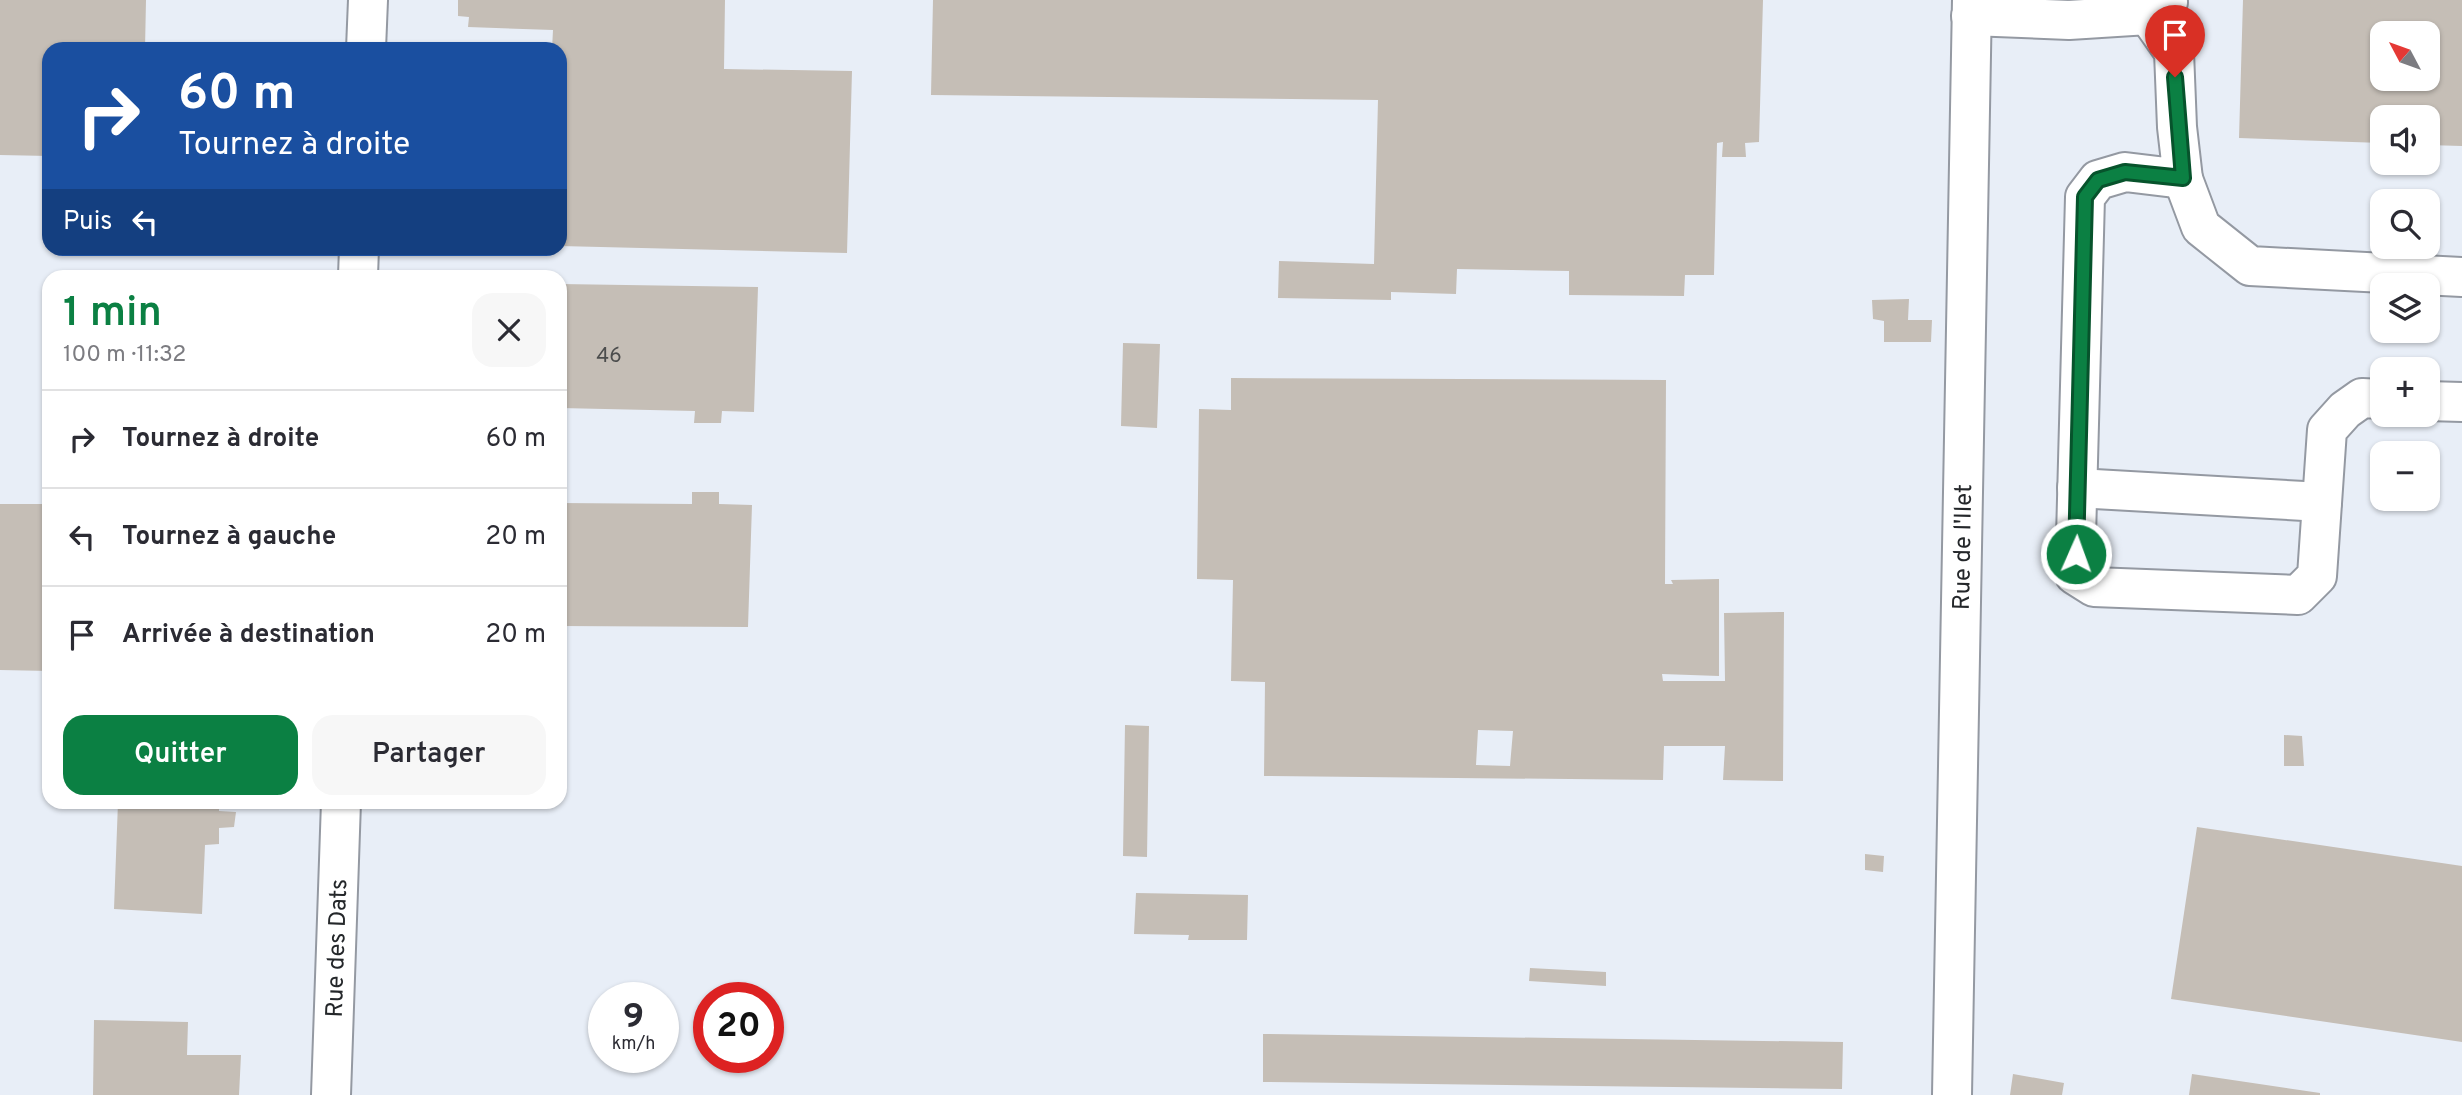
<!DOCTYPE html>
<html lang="fr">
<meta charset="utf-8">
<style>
body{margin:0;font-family:Overpass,sans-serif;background:#f7f7f7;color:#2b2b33;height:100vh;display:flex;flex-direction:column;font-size:26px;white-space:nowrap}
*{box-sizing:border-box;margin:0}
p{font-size:23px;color:#7c7c81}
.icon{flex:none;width:38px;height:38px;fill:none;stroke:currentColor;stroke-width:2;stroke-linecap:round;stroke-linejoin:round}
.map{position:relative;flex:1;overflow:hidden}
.sheet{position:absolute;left:42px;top:270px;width:525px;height:539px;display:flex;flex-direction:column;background:#fff;border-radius:21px;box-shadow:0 2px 5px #0004}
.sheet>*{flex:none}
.hud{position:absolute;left:42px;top:42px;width:525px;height:214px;border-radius:21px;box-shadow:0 2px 5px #0004;background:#1a4fa0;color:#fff;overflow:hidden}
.needle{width:46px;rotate:311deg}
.controls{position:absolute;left:2370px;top:21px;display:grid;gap:14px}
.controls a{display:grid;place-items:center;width:70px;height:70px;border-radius:14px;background:#fff;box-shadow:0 2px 5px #0004;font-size:35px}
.speed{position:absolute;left:588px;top:982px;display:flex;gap:14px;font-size:35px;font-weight:700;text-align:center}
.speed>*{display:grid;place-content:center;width:91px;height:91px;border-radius:50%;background:#fff;box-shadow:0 2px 5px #0004;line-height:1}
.speed small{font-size:18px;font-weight:400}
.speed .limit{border:10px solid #d22;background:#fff;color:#111}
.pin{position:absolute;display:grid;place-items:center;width:60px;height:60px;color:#fff;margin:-72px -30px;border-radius:50% 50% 50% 0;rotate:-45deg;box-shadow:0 0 7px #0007}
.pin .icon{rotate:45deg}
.me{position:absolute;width:77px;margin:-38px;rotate:2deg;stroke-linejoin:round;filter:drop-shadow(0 0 5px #0008)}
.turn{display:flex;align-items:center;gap:24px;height:147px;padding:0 21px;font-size:32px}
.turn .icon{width:91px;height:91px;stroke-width:2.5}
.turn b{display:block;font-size:49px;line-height:60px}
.then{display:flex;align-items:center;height:66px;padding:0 21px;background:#0003;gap:14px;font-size:26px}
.round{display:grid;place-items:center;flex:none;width:74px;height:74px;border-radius:21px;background:#f7f7f7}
.summary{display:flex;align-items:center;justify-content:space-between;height:119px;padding:0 21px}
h1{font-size:42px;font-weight:600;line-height:52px;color:#0b8043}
.primary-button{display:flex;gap:14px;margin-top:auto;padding:14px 21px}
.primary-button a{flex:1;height:80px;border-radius:21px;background:#0b8043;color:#fff;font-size:28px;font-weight:600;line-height:80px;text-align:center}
.primary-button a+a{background:#f7f7f7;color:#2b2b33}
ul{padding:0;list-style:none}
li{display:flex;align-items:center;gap:21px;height:98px;padding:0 21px;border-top:2px solid #e1e1e2}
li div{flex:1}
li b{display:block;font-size:26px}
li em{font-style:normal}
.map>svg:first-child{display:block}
.building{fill:#c5beb6;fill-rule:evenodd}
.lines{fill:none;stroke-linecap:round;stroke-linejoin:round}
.minor-casing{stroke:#9499a2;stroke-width:42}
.minor{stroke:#fff;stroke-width:38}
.route-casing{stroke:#07532c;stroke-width:18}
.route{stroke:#0b8043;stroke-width:12}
.labels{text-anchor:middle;stroke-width:6;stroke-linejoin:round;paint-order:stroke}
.number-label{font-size:21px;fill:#4c4d4d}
.street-label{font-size:24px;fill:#24272a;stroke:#fff}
</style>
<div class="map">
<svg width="2462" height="1095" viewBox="0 0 2462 1095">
<rect width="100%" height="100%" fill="#e8eef7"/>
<path class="building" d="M 0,0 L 146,0 L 145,49 L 49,49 L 49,156 L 0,155 Z
M 458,0 L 725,0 L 724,69 L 852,71 L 847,253 L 560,246 L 560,49 L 552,49 L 553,30 L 468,27 L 469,17 L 458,16 Z
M 933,0 L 1763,0 L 1759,142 L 1745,143 L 1746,157 L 1722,157 L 1723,142 L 1717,143 L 1714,275 L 1685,275 L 1684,296 L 1569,295 L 1569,271 L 1457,269 L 1456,294 L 1391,292 L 1391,300 L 1278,298 L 1279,261 L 1374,264 L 1378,100 L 931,95 Z
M 2243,0 L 2462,0 L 2462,146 L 2427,145 L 2427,117 L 2382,117 L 2382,143 L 2239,138 ZM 2382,33 L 2427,33 L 2427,79 L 2382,79 Z
M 560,284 L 758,287 L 754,412 L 722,411 L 721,423 L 694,423 L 695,411 L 560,408 Z
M 1909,299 L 1908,320 L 1932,320 L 1931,342 L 1884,342 L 1884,321 L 1873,319 L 1872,300 Z
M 1123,343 L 1160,344 L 1157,428 L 1121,426 Z
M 1231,378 L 1666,380 L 1665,584 L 1673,584 L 1671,580 L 1719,579 L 1719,676 L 1662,674 L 1663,681 L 1725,681 L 1724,613 L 1784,612 L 1783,781 L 1723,780 L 1725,746 L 1664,746 L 1663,780 L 1264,776 L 1265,682 L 1231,681 L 1233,580 L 1197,579 L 1199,409 L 1231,410 ZM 1478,730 L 1513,731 L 1510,766 L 1476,765 Z
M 692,492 L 719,492 L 719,504 L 752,505 L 748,627 L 560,626 L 560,503 L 692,504 Z
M 0,504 L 49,504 L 49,671 L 0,670 Z
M 1125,725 L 1149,726 L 1147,857 L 1123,856 Z
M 2284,735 L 2302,736 L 2304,766 L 2284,766 Z
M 118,802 L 219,802 L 219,811 L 236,812 L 234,827 L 219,828 L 219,844 L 205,845 L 202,914 L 114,909 Z
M 2197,827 L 2462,866 L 2462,1042 L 2171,999 Z
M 1865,854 L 1884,856 L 1883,872 L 1865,870 Z
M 1136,893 L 1248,895 L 1247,940 L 1188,940 L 1189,935 L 1134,934 Z
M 1530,968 L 1606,972 L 1606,986 L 1529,981 Z
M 94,1020 L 188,1022 L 187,1055 L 241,1055 L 239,1095 L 93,1095 Z
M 1263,1034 L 1843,1042 L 1842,1089 L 1263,1082 Z
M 2013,1074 L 2064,1083 L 2062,1095 L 2010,1095 Z
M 2192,1074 L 2320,1093 L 2320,1095 L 2189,1095 Z"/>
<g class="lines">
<g class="minor-casing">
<g id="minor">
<path d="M 2148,15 L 2174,52 L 2177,127 L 2183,179 L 2125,172 L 2098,180 L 2085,197 L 2075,575 L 2094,587 L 2298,595 L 2317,576 L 2327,430 L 2345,410 L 2362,398 L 2382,399"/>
<path d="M 1971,16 L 2069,20 L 2148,15 L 2168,2"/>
<path d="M 366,49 L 368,0"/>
<path d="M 2183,179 L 2201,227 L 2250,266 L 2462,277"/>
<path d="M 358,276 L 359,248"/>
<path d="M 2427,401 L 2462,402"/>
<path d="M 2077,488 L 2322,502"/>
<path id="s1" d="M 331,1095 L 341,802"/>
<path id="s2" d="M 1952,1095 L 1972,0"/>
</g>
</g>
<use href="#minor" class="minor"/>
</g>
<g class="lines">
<g class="route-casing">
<path id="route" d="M 2076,554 L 2085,197 L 2098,180 L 2125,172 L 2183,178 L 2175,77"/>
</g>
<use href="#route" class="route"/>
</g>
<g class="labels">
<g class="number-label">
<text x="609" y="362">46</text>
</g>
<g class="street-label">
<text dy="8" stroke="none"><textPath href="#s2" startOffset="548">Rue de l'Ilet</textPath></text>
<text dy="8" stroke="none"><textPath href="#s1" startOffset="147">Rue des Dats</textPath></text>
</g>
</g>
</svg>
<div class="controls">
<a><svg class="needle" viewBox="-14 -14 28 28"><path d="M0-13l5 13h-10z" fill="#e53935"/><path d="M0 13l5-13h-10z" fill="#7c7c81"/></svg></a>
<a><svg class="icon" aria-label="sound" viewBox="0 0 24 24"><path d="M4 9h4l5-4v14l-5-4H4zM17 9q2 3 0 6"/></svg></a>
<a><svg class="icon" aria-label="search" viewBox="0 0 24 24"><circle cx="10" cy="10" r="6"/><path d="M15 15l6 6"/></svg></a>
<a><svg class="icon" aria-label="layers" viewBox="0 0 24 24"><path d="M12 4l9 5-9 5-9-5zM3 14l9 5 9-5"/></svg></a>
<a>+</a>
<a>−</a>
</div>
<div class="speed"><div>9<small>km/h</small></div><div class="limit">20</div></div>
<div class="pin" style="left:2175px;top:77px;background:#d93025"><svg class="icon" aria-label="arrive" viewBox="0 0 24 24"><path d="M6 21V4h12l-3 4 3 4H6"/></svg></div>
<svg class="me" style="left:2076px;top:554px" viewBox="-20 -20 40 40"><circle r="17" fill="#0b8043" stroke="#fff" stroke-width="3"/><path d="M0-11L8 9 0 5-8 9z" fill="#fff"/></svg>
<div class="hud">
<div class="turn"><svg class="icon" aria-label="right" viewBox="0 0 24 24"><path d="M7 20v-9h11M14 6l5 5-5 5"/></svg><div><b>60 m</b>Tournez à droite</div></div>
<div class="then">Puis<svg class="icon" aria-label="left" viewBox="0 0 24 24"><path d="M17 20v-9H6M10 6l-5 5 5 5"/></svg></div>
</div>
<section class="sheet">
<div class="summary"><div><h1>1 min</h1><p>100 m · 11:32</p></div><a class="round"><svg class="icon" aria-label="close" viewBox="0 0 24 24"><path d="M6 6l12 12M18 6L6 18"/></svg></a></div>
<ul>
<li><svg class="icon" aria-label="right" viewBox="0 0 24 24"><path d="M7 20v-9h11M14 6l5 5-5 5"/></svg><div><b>Tournez à droite</b></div><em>60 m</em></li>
<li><svg class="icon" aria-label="left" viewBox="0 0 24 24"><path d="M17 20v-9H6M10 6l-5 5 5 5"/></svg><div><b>Tournez à gauche</b></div><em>20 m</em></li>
<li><svg class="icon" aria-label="arrive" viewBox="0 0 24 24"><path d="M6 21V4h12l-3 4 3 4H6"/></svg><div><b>Arrivée à destination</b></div><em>20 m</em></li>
</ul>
<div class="primary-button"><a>Quitter</a><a>Partager</a></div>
</section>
</div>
